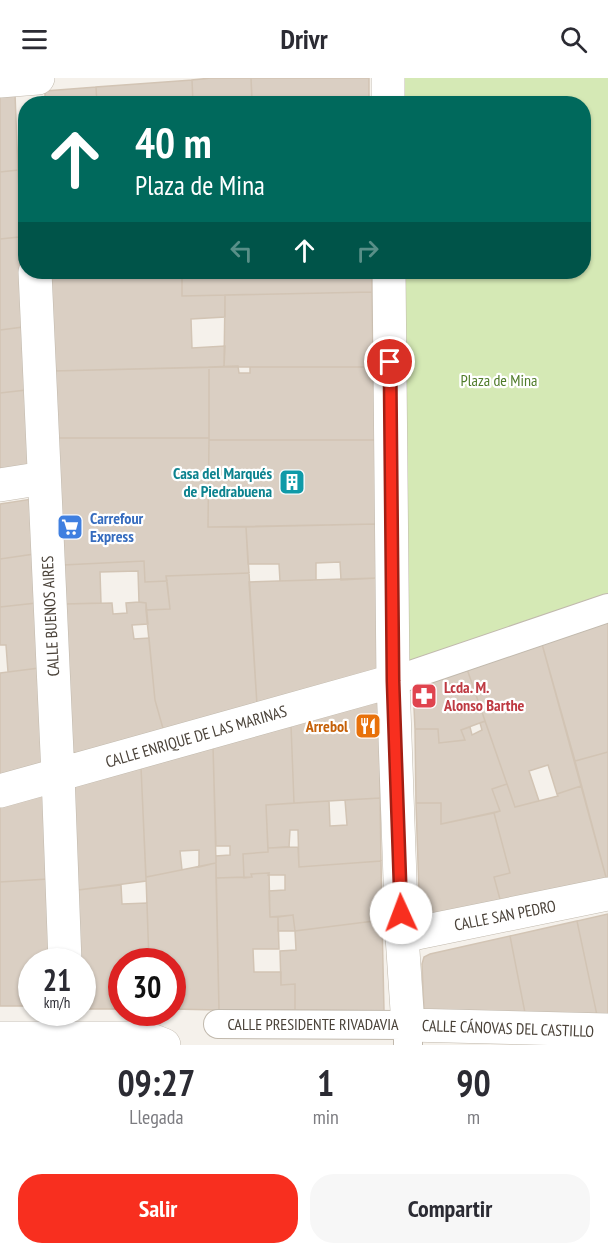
<!DOCTYPE html>
<html lang="es">
<meta charset="utf-8">
<style>
body{margin:0;font-family:"PT Sans Narrow",sans-serif;background:#f7f7f7;color:#2b2b33;height:100vh;display:flex;flex-direction:column;font-size:22px;white-space:nowrap}
*{box-sizing:border-box;margin:0}
p{font-size:20px;color:#7c7c81}
.icon{flex:none;width:33px;height:33px;fill:none;stroke:currentColor;stroke-width:2;stroke-linecap:round;stroke-linejoin:round}
.map{position:relative;height:967px;overflow:hidden}
.details{display:flex;flex-direction:column;background:#fff;flex:1}
.details>*{flex:none}
.banner{position:absolute;left:18px;top:18px;width:573px;height:183px;border-radius:24px;box-shadow:0 2px 4px #0004;background:#00695c;color:#fff;overflow:hidden}
.speed{position:absolute;left:18px;top:870px;display:flex;gap:12px;font-size:30px;font-weight:700;text-align:center}
.speed>*{display:grid;place-content:center;width:78px;height:78px;border-radius:50%;background:#fff;box-shadow:0 2px 4px #0004;line-height:1}
.speed small{font-size:15px;font-weight:400}
.speed .limit{border:9px solid #d22;background:#fff;color:#111}
.pin{position:absolute;display:grid;place-items:center;width:51px;height:51px;color:#fff;margin:-26px;border:3px solid #fff;border-radius:50%;box-shadow:0 2px 6px #0007}
.me{position:absolute;width:66px;margin:-33px;rotate:358deg;stroke-linejoin:round;filter:drop-shadow(0 0 4px #0008)}
.turn{display:flex;align-items:center;gap:21px;height:126px;padding:0 18px;font-size:27px}
.turn .icon{width:78px;height:78px;stroke-width:2.5}
.turn b{display:block;font-size:42px;line-height:51px}
.lanes{display:flex;align-items:center;height:57px;padding:0 18px;background:#0003;justify-content:center;gap:30px;direction:ltr}
.lanes .off{opacity:.35}
.eta{display:flex;justify-content:space-evenly;align-items:center;height:102px;text-align:center}
.eta b{font-size:36px;font-weight:700;line-height:42px}
.cta{display:flex;gap:12px;margin-top:auto;padding:12px 18px}
.cta a{flex:1;height:69px;border-radius:24px;background:#f82f1f;color:#fff;font-size:24px;font-weight:700;line-height:69px;text-align:center}
.cta a+a{background:#f7f7f7;color:#2b2b33}
header{display:flex;justify-content:space-between;align-items:center;height:78px;padding:0 18px;background:#fff;font-size:27px;font-weight:700}
.map>svg:first-child{display:block}
.green{fill:#d5e9b5}
.building{fill:#dacfc3;stroke:#d2c4b4;stroke-width:1.5}
.lines{fill:none;stroke-linecap:round;stroke-linejoin:round}
.pedestrian-casing{stroke:#c1b9ad;stroke-width:30}
.minor-casing{stroke:#c1b9ad;stroke-width:34}
.pedestrian{stroke:#fff;stroke-width:28}
.minor{stroke:#fff;stroke-width:33}
.route-casing{stroke:#a11f14;stroke-width:15}
.route{stroke:#f82f1f;stroke-width:10}
.labels{text-anchor:middle;stroke-width:4.5;stroke-linejoin:round;paint-order:stroke}
.park-label{font-size:16px;fill:#507c2b;stroke:#fff}
.culture-label{font-size:16px;font-weight:bold;fill:#0d838f;stroke:#fff;text-anchor:end}
.shop-label{font-size:16px;font-weight:bold;fill:#366cbe;stroke:#fff;text-anchor:start}
.street-label{font-size:16px;fill:#4a4239;stroke:#fff}
.health-label{font-size:16px;font-weight:bold;fill:#be3a42;stroke:#fff;text-anchor:start}
.food-label{font-size:16px;font-weight:bold;fill:#c56008;stroke:#fff;text-anchor:end}
</style>
<header><svg class="icon" aria-label="menu" viewBox="0 0 24 24"><path d="M4 6h16M4 12h16M4 18h16"/></svg>Drivr<svg class="icon" aria-label="search" viewBox="0 0 24 24"><circle cx="10" cy="10" r="6"/><path d="M15 15l6 6"/></svg></header>
<div class="map">
<svg width="608" height="967" viewBox="0 0 608 967">
<rect width="100%" height="100%" fill="#f5f1eb"/>
<path class="green" d="M 388,0 L 608,0 L 608,530 L 393,603 L 390,194 L 584,194 L 584,26 L 388,25 Z"/>
<path class="building" d="M 211,0 L 251,0 L 252,20 L 226,23 L 226,26 L 193,26 L 192,2 Z
M 251,0 L 369,0 L 369,26 L 252,26 Z
M 192,2 L 193,26 L 97,26 L 96,9 Z
M 96,9 L 97,26 L 45,26 L 45,13 Z
M 15,16 L 18,92 L 0,94 L 0,17 Z
M 18,92 L 20,134 L 19,159 L 0,161 L 0,94 Z
M 19,159 L 23,249 L 0,252 L 0,161 Z
M 50,194 L 182,194 L 182,218 L 225,217 L 225,239 L 191,241 L 192,270 L 225,268 L 224,289 L 54,293 Z
M 182,194 L 372,194 L 372,214 L 182,218 Z
M 372,214 L 373,289 L 224,289 L 225,217 Z
M 23,249 L 26,312 L 0,315 L 0,252 Z
M 238,288 L 239,295 L 250,295 L 250,289 L 373,289 L 375,362 L 209,362 L 209,289 Z
M 209,289 L 209,360 L 57,360 L 54,293 Z
M 26,312 L 30,392 L 0,396 L 0,315 Z
M 57,360 L 209,360 L 208,449 L 246,449 L 249,495 L 166,498 L 167,503 L 145,504 L 144,483 L 63,487 Z
M 209,362 L 375,362 L 376,446 L 208,449 Z
M 32,421 L 34,476 L 0,481 L 0,426 Z
M 376,446 L 377,500 L 341,502 L 340,484 L 316,485 L 316,502 L 280,503 L 279,486 L 248,486 L 246,449 Z
M 34,476 L 36,525 L 0,529 L 0,481 Z
M 144,483 L 145,504 L 167,503 L 170,531 L 146,532 L 146,525 L 139,524 L 138,493 L 100,494 L 101,525 L 65,526 L 63,487 Z
M 249,495 L 257,627 L 164,654 L 155,622 L 146,532 L 170,531 L 166,498 Z
M 377,500 L 378,592 L 257,627 L 249,504 Z
M 139,524 L 146,525 L 148,546 L 132,547 L 134,561 L 149,560 L 155,622 L 164,654 L 81,677 L 71,673 L 65,526 L 112,525 L 113,536 L 127,535 L 126,525 Z
M 36,525 L 39,590 L 8,594 L 6,567 L 0,567 L 0,529 Z
M 608,544 L 608,674 L 575,683 L 542,566 Z
M 542,566 L 581,708 L 557,716 L 548,687 L 529,693 L 539,723 L 515,729 L 467,591 Z
M 39,590 L 44,688 L 0,701 L 0,595 Z
M 467,591 L 485,643 L 461,652 L 465,662 L 439,665 L 438,651 L 415,651 L 413,608 Z
M 379,621 L 380,720 L 294,725 L 291,647 Z
M 485,643 L 507,706 L 492,711 L 500,733 L 441,746 L 441,725 L 416,725 L 415,651 L 438,651 L 439,665 L 465,662 L 461,652 L 470,649 L 472,657 L 482,652 L 480,645 Z
M 291,647 L 294,725 L 266,727 L 268,774 L 243,776 L 244,799 L 216,800 L 216,778 L 230,777 L 230,768 L 216,768 L 213,668 Z
M 213,668 L 216,785 L 199,789 L 199,772 L 180,773 L 182,792 L 146,799 L 141,689 Z
M 608,674 L 608,802 L 607,803 L 575,683 Z
M 141,689 L 146,803 L 78,812 L 74,708 Z
M 507,706 L 515,729 L 558,718 L 557,716 L 581,708 L 607,803 L 501,825 L 494,799 L 510,795 L 494,735 L 500,733 L 492,711 Z
M 44,714 L 48,801 L 0,804 L 0,727 Z
M 380,720 L 381,783 L 299,789 L 298,752 L 290,752 L 289,769 L 268,770 L 266,727 L 329,723 L 330,748 L 347,747 L 345,722 Z
M 416,725 L 441,725 L 441,746 L 494,735 L 510,795 L 494,799 L 501,825 L 420,843 Z
M 298,769 L 299,789 L 381,783 L 382,842 L 295,853 L 293,837 L 270,839 L 269,813 L 285,812 L 285,797 L 268,797 L 269,795 L 251,796 L 252,799 L 244,800 L 243,776 L 268,774 L 268,770 Z
M 216,785 L 219,932 L 172,931 L 172,884 L 149,884 L 146,799 Z
M 269,795 L 270,839 L 278,839 L 279,871 L 253,871 L 254,894 L 281,894 L 281,907 L 295,906 L 295,932 L 219,932 L 216,800 L 252,799 L 251,796 Z
M 48,801 L 52,884 L 32,884 L 32,928 L 0,928 L 0,804 Z
M 121,807 L 122,826 L 147,825 L 149,884 L 122,884 L 122,931 L 82,931 L 82,884 L 80,884 L 78,812 Z
M 608,836 L 608,942 L 598,942 L 577,843 Z
M 293,837 L 295,853 L 278,853 L 278,839 Z
M 382,842 L 384,933 L 295,932 L 295,906 L 281,907 L 280,873 L 296,872 L 295,853 Z
M 577,843 L 598,942 L 526,940 L 510,858 Z
M 510,858 L 526,940 L 424,933 L 422,886 L 424,879 L 430,876 Z"/>
<g class="lines">
<g class="pedestrian-casing">
<path id="pedestrian" d="M 393,603 L 608,530
M 218,946 L 408,947 L 408,967"/>
</g>
<g class="minor-casing">
<path id="minor" d="M 388,0 L 388,26
M 0,3 L 38,0
M 35,194 L 58,697 L 65,884
M 389,194 L 393,603 L 402,858 L 408,947 L 608,952
M 0,407 L 44,400
M 0,713 L 393,603
M 402,858 L 608,816
M 0,960 L 146,960 L 164,967"/>
</g>
<use href="#pedestrian" class="pedestrian"/>
<use href="#minor" class="minor"/>
</g>
<g class="lines">
<g class="route-casing">
<path id="route" d="M 390,284 L 393,603 L 401,835"/>
</g>
<use href="#route" class="route"/>
</g>
<defs>
<g id="building-square" transform="scale(1.35)"><rect x="-9" y="-9" width="18" height="18" rx="4" fill="#0f9aa8" stroke="#fff"/><path d="M-4-6H4V6H1V3H-1V6H-4ZM-2.5-4.3h1.7v1.8h-1.7ZM.8-4.3h1.7v1.8H.8ZM-2.5-1h1.7V.8h-1.7ZM.8-1h1.7V.8H.8Z" fill="#fff"/></g>
<g id="supermarket-square" transform="scale(1.35)"><rect x="-9" y="-9" width="18" height="18" rx="4" fill="#3f7fe0" stroke="#fff"/><path d="M-6-5.5h2.5l.6 2H6L4.5 2H-2.5L-4.4-4H-6ZM-1.5 3.2a1.3 1.3 0 1 0 .1 0ZM3 3.2a1.3 1.3 0 1 0 .1 0Z" fill="#fff"/></g>
<g id="pharmacy-square" transform="scale(1.35)"><rect x="-9" y="-9" width="18" height="18" rx="4" fill="#e0444e" stroke="#fff"/><path d="M-2-6h4v4h4v4h-4v4h-4v-4h-4v-4h4Z" fill="#fff"/></g>
<g id="restaurant-square" transform="scale(1.35)"><rect x="-9" y="-9" width="18" height="18" rx="4" fill="#e8710a" stroke="#fff"/><path d="M-5-6h1v4h1v-4h1v4h1v-4h1v5L-1.5 .5V6h-2V.5L-5-1ZM5-6V6H3V1.5H1.5Q1.5-4 5-6Z" fill="#fff"/></g>
</defs>
<g fill-rule="evenodd">
<use href="#building-square" x="292" y="404"/>
<use href="#supermarket-square" x="70" y="449"/>
<use href="#pharmacy-square" x="424" y="618"/>
<use href="#restaurant-square" x="368" y="648"/>
</g>
<g class="labels">
<g class="park-label">
<text x="499" y="308">Plaza de Mina</text>
</g>
<g class="culture-label">
<text x="272" y="401">Casa del Marqués<tspan x="272" dy="18">de Piedrabuena</tspan></text>
</g>
<g class="shop-label">
<text x="90" y="446">Carrefour<tspan x="90" dy="18">Express</tspan></text>
</g>
<g class="street-label">
<text transform="translate(50 538) rotate(-93)" y="6">CALLE BUENOS AIRES</text>
<text transform="translate(196 658) rotate(-16)" y="6">CALLE ENRIQUE DE LAS MARINAS</text>
<text transform="translate(505 837) rotate(-11)" y="6">CALLE SAN PEDRO</text>
<text x="313" y="952">CALLE PRESIDENTE RIVADAVIA</text>
<text transform="translate(508 950) rotate(2)" y="6">CALLE CÁNOVAS DEL CASTILLO</text>
</g>
<g class="health-label">
<text x="444" y="615">Lcda. M.<tspan x="444" dy="18">Alonso Barthe</tspan></text>
</g>
<g class="food-label">
<text x="348" y="654">Arrebol</text>
</g>
</g>
</svg>
<div class="speed"><div>21<small>km/h</small></div><div class="limit">30</div></div>
<div class="pin" style="left:390px;top:284px;background:#d93025"><svg class="icon" aria-label="arrive" viewBox="0 0 24 24"><path d="M6 21V4h12l-3 4 3 4H6"/></svg></div>
<svg class="me" style="left:401px;top:835px" viewBox="-20 -20 40 40"><circle r="19" fill="#fff"/><path d="M0-13L10 11 0 6-10 11z" fill="#f82f1f"/></svg>
<div class="banner">
<div class="turn"><svg class="icon" aria-label="ahead" viewBox="0 0 24 24"><path d="M12 20V5M6 11l6-6 6 6"/></svg><div><b>40 m</b>Plaza de Mina</div></div>
<div class="lanes"><svg class="icon off" aria-label="left" viewBox="0 0 24 24"><path d="M17 20v-9H6M10 6l-5 5 5 5"/></svg><svg class="icon" aria-label="ahead" viewBox="0 0 24 24"><path d="M12 20V5M6 11l6-6 6 6"/></svg><svg class="icon off" aria-label="right" viewBox="0 0 24 24"><path d="M7 20v-9h11M14 6l5 5-5 5"/></svg></div>
</div>
</div>
<section class="details">
<div class="eta">
<div><b>09:27</b><p>Llegada</p></div>
<div><b>1</b><p>min</p></div>
<div><b>90</b><p>m</p></div>
</div>
<div class="cta"><a>Salir</a><a>Compartir</a></div>
</section>
